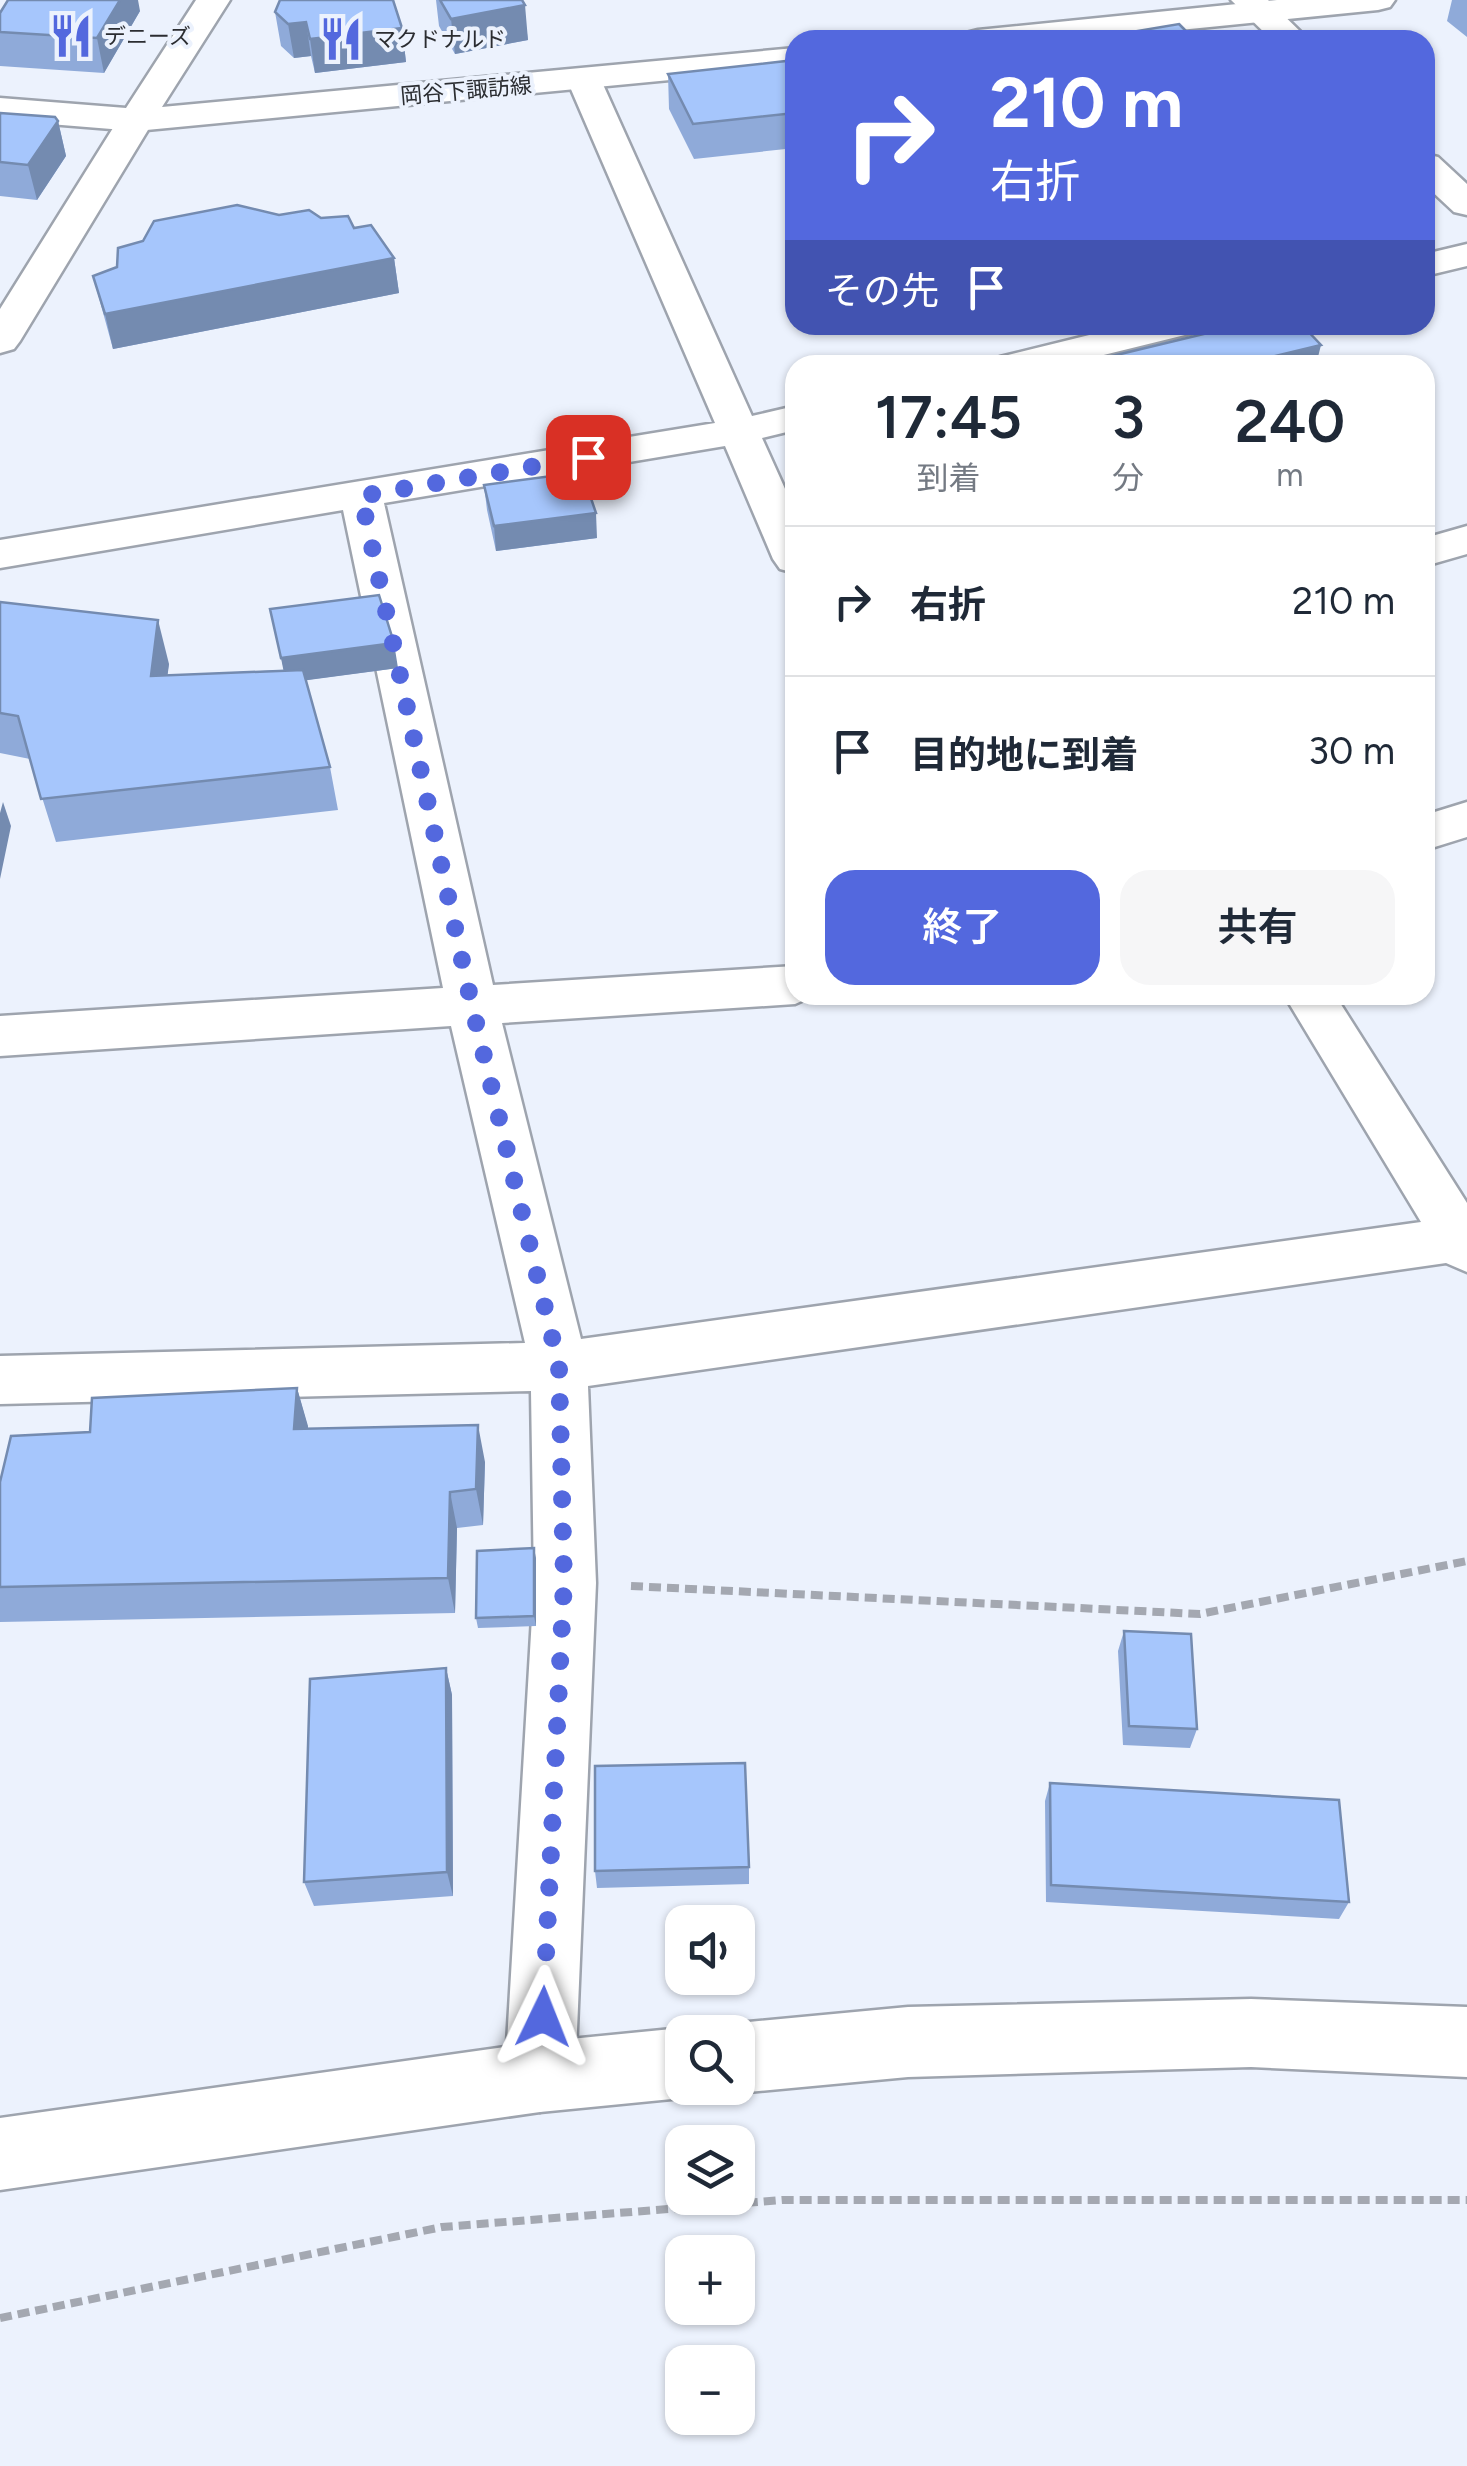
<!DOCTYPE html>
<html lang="ja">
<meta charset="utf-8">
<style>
body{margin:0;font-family:Figtree,"Noto Sans JP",sans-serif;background:#f6f6f7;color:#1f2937;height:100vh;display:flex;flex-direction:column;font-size:38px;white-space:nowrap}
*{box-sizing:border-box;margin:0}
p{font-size:32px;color:#747a83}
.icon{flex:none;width:55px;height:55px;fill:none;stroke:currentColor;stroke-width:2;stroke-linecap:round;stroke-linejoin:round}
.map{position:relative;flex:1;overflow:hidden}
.sheet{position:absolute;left:785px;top:355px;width:650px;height:650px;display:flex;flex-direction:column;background:#fff;border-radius:30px;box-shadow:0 2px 8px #0004}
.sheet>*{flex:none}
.banner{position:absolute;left:785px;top:30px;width:650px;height:305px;border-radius:30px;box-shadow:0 2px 8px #0004;background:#5368de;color:#fff;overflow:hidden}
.tools{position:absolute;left:665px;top:1905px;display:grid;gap:20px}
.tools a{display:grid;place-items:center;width:90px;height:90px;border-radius:20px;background:#fff;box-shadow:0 2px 8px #0004;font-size:50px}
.pin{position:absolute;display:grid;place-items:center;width:85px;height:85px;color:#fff;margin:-42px;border-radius:20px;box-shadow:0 5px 15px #0006}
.me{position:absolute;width:110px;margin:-55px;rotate:2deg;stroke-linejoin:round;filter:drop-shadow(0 0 8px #0008)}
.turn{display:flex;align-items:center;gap:35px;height:210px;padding:0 40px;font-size:45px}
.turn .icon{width:130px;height:130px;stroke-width:2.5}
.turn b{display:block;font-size:70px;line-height:85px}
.then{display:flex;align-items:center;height:95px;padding:0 40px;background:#0003;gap:20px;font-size:38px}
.eta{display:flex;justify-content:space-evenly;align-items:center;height:170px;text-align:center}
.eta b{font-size:60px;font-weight:600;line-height:70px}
.cta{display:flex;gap:20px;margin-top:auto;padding:20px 40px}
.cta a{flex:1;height:115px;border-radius:30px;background:#5368de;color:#fff;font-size:40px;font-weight:600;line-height:115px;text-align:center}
.cta a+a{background:#f6f6f7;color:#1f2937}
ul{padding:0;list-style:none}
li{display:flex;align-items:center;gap:30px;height:150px;padding:0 40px;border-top:2px solid #e0e1e3}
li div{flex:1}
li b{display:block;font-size:38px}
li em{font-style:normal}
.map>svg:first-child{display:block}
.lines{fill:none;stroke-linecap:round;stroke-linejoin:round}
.minor-casing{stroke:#9ea4ae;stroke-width:5}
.tertiary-casing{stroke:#9ea4ae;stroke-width:5}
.secondary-casing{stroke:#9ea4ae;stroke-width:5}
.path{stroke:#a4a8b1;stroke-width:8;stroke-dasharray:12 6;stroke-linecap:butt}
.minor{fill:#fff;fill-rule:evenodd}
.tertiary{fill:#fff;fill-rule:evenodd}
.secondary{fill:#fff;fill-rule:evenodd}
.wall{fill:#8faad9}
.shaded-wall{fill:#748bb0}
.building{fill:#a6c6fc;stroke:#748bb0;stroke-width:2.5}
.route{stroke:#5368de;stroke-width:18;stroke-dasharray:0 32.4}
.labels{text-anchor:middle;stroke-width:8;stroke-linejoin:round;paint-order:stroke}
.far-poi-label{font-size:22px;fill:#2b2d31;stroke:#ecf2fd;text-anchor:start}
.far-street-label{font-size:22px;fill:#2b2d31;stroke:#ecf2fd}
</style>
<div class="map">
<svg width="1467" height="2466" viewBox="0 0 1467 2466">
<rect width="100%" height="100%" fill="#ecf2fd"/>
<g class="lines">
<g class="minor-casing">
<path id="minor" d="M 1231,0 L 1268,0 L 1309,40 L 1272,40 Z
M 584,70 L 596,73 L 601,80 L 752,416 L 795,406 L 795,430 L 762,438 L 795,511 L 795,573 L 780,569 L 773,559 L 725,446 L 384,503 L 493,985 L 795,966 L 795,995 L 815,995 L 795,1004 L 502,1023 L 581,1339 L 1421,1222 L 1284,995 L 1335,995 L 1467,1203 L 1467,1272 L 1446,1263 L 588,1386 L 596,1583 L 575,2077 L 565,2102 L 540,2112 L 515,2102 L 505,2077 L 534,1583 L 531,1391 L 0,1404 L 0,1356 L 525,1343 L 451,1026 L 0,1056 L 0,1016 L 443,988 L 343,510 L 0,568 L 0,540 L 715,423 L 567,80 L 572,73 Z
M 1425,154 L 1438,157 L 1467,184 L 1467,215 L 1454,212 L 1425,185 Z
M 1467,244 L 1467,266 L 1425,276 L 1425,254 Z
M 1130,325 L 1199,325 L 1193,333 L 1063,365 L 994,365 L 1000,357 Z
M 1467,526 L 1467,554 L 1425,566 L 1425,538 Z
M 1467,802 L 1467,837 L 1425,850 L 1425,815 Z"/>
</g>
<g class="tertiary-casing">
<path id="tertiary" d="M 136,109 L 149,112 L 154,120 L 20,341 L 14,349 L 0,353 L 0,309 L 118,120 L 123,112 Z
M 1251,1999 L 1467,2007 L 1467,2077 L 1251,2067 L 908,2077 L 738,2093 L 725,2088 L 738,2088 L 738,2032 L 716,2032 L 738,2023 L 908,2007 Z
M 682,2028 L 692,2032 L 682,2032 L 682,2088 L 707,2088 L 682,2098 L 540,2112 L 0,2190 L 0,2118 L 540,2042 Z"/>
</g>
<g class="secondary-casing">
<path id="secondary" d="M 196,0 L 230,0 L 162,107 L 795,48 L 795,68 L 136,131 L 0,120 L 0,98 L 126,108 Z
M 1277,0 L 1395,0 L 1390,7 L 1378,10 L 1080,40 L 961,40 L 966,33 L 978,30 Z"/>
</g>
<path class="path" d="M 631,1586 L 1200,1614 L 1467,1561
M 0,2318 L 442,2227 L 782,2200 L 1467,2200"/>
<use href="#minor" class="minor"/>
<use href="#tertiary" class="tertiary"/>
<use href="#secondary" class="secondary"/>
</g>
<path class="wall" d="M 436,0 L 522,0 L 528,40 L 455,54 L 439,26 Z
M 1452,0 L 1467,0 L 1467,37 L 1447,21 Z
M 140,11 L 104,73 L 0,66 L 0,13 Z
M 275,12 L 402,28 L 406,62 L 315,73 L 311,56 L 294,58 L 281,46 Z
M 795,60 L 795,148 L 694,159 L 669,109 L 668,74 Z
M 0,113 L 58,121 L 66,156 L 37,200 L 0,196 Z
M 279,215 L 321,218 L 354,228 L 394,258 L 399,293 L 113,349 L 93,276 Z
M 484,485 L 597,538 L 496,551 L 487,510 Z
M 0,602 L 169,664 L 167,675 L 284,670 L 270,609 L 398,668 L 306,680 L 330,767 L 338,810 L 56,842 L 30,759 L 0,753 Z
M 297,1388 L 308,1428 L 485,1462 L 483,1525 L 457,1528 L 455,1613 L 0,1622 L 0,1482 L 90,1432 Z
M 536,1558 L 536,1626 L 478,1628 L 476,1618 Z
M 1124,1631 L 1197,1729 L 1190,1748 L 1123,1745 L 1118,1651 Z
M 446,1668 L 452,1695 L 453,1896 L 314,1906 L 304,1882 Z
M 1050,1783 L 1349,1902 L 1339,1919 L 1046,1902 L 1045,1801 Z
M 749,1867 L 749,1884 L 597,1888 L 595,1871 Z"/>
<path class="shaded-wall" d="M 120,0 L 138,0 L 140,11 L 104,73 L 97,38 Z
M 525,5 L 528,40 L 455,54 L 451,19 Z
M 306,22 L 311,56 L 294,58 L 288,24 Z
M 402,28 L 406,62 L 315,73 L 310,39 Z
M 58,121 L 66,156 L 37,200 L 28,165 Z
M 394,258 L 399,293 L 113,349 L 105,314 Z
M 1321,345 L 1316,365 L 1238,365 Z
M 596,513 L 597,538 L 496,551 L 494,526 Z
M 158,620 L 169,664 L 162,719 L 151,676 Z
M 394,643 L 398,668 L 286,683 L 281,658 Z
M 3,802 L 11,826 L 0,879 L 0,813 Z
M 297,1388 L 308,1426 L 305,1466 L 294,1429 Z
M 478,1425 L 485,1462 L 483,1525 L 476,1489 Z
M 450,1492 L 457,1528 L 455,1613 L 448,1578 Z
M 534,1548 L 536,1558 L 536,1626 L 534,1616 Z
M 446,1668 L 452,1695 L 453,1896 L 447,1872 Z"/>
<path class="building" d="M 8,0 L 120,0 L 97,38 L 0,32 L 0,13 Z
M 280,0 L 393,0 L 402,28 L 310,39 L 306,22 L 288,24 L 275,12 Z
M 440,0 L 522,0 L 525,5 L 451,19 Z
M 1179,24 L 1195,40 L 1084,40 Z
M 795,60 L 795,113 L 693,124 L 668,74 Z
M 0,113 L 55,117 L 58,121 L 28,165 L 0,162 Z
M 237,205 L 279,215 L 309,210 L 321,218 L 348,216 L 354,228 L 371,225 L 394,258 L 105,314 L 93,276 L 117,267 L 118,248 L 143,241 L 154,221 Z
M 1241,325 L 1302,325 L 1321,345 L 1238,365 L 1080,365 L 1079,364 Z
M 582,472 L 596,513 L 494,526 L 484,485 Z
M 379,595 L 394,643 L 281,658 L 270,609 Z
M 0,602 L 158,620 L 151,676 L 303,670 L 330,767 L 41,799 L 18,716 L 0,713 Z
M 297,1388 L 294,1429 L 478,1425 L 476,1489 L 450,1492 L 448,1578 L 0,1587 L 0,1482 L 11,1436 L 90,1432 L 92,1398 Z
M 534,1548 L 534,1616 L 476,1618 L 477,1551 Z
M 1124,1631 L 1191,1634 L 1197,1729 L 1129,1726 Z
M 446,1668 L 447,1872 L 304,1882 L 310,1679 Z
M 745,1763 L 749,1867 L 595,1871 L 595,1766 Z
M 1050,1783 L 1339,1800 L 1349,1902 L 1051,1885 Z"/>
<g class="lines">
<path class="route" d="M 543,2017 L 564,1582 L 559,1366 L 472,1006 L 361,496 L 588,457"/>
</g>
<defs>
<g id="restaurant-bare" transform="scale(3.45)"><path d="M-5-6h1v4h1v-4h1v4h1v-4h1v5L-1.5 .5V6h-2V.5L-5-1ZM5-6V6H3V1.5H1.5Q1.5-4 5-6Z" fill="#5368de" stroke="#ecf2fd" stroke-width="2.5" paint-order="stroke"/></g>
</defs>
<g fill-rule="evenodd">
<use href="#restaurant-bare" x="71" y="36"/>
<use href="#restaurant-bare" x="341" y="39"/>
</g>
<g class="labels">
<g class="far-poi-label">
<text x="104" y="44">デニーズ</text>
<text x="374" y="47">マクドナルド</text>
</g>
<g class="far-street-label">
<text transform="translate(466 90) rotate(-5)" y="8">岡谷下諏訪線</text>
</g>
</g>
</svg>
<div class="tools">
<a><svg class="icon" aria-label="sound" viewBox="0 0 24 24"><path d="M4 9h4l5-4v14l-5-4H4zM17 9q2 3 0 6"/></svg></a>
<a><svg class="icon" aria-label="search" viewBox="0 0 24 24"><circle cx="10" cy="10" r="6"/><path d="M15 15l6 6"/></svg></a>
<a><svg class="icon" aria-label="layers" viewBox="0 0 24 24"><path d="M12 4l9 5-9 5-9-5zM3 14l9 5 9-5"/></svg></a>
<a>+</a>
<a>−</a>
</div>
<div class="pin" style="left:588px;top:457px;background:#d93025"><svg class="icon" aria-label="arrive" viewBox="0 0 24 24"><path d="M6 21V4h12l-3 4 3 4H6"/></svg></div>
<svg class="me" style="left:543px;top:2017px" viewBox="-20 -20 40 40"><path d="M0-17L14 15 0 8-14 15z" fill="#5368de" stroke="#fff" stroke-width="4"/></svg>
<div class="banner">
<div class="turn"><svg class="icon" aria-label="right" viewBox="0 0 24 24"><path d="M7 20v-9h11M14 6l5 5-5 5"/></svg><div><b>210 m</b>右折</div></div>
<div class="then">その先<svg class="icon" aria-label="arrive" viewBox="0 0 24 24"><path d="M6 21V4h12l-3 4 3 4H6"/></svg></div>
</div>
<section class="sheet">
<div class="eta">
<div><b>17:45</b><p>到着</p></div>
<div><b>3</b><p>分</p></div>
<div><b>240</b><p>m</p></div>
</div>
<ul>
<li><svg class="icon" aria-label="right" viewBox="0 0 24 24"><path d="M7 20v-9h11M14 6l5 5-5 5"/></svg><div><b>右折</b></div><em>210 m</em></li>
<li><svg class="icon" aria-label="arrive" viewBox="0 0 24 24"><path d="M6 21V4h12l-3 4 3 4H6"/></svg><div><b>目的地に到着</b></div><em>30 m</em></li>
</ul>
<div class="cta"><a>終了</a><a>共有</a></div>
</section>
</div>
